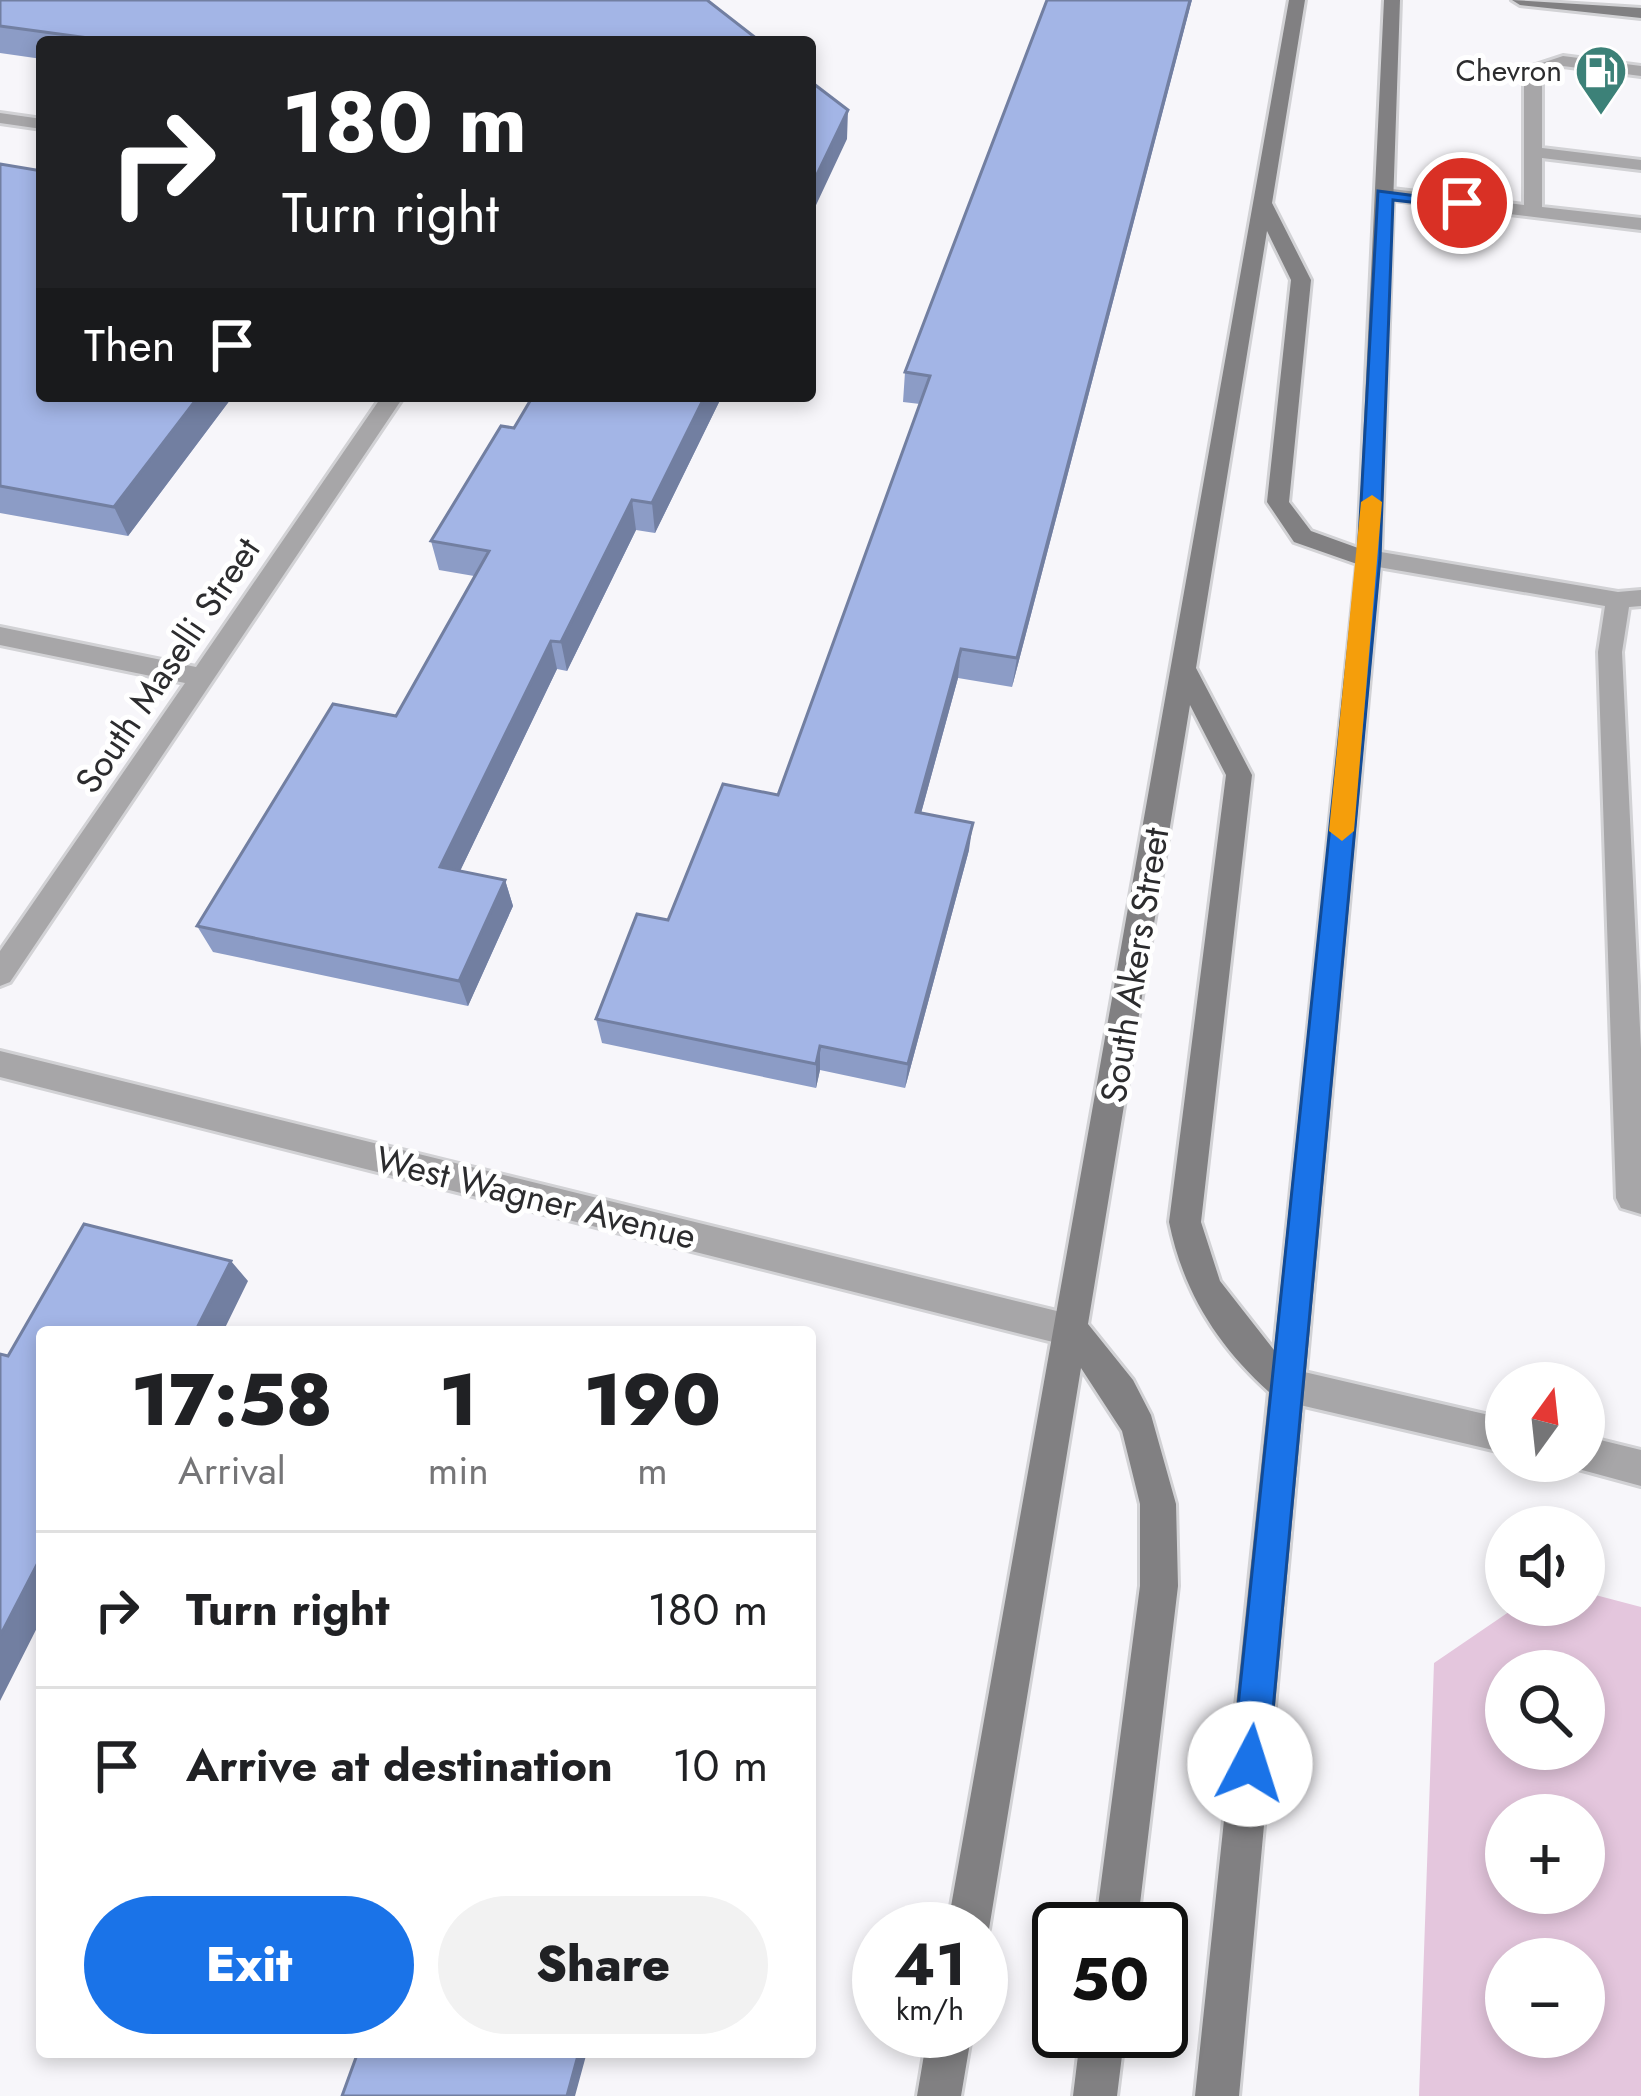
<!DOCTYPE html>
<meta charset="utf-8">
<style>
body{margin:0;font-family:Jost,sans-serif;background:#f2f2f2;color:#202124;height:100vh;display:flex;flex-direction:column;font-size:45px;white-space:nowrap}
*{box-sizing:border-box;margin:0}
p{font-size:39px;color:#757577}
.icon{flex:none;width:66px;height:66px;fill:none;stroke:currentColor;stroke-width:2;stroke-linecap:round;stroke-linejoin:round}
.map{position:relative;flex:1;overflow:hidden}
.details{position:absolute;left:36px;top:1326px;width:780px;height:732px;display:flex;flex-direction:column;background:#fff;border-radius:12px;box-shadow:0 6px 18px #0003}
.details>*{flex:none}
.hud{position:absolute;left:36px;top:36px;width:780px;height:366px;border-radius:12px;box-shadow:0 6px 18px #0003;background:#202124;color:#fff;overflow:hidden}
.needle{width:78px;rotate:15deg}
.fabs{position:absolute;left:1485px;top:1362px;display:grid;gap:24px}
.fabs a{display:grid;place-items:center;width:120px;height:120px;border-radius:50%;background:#fff;box-shadow:0 6px 18px #0003;font-size:60px}
.speed{position:absolute;left:852px;top:1902px;display:flex;gap:24px;font-size:60px;font-weight:700;text-align:center}
.speed>*{display:grid;place-content:center;width:156px;height:156px;border-radius:50%;background:#fff;box-shadow:0 6px 18px #0003;line-height:1}
.speed small{font-size:30px;font-weight:400}
.speed .limit{border:6px solid #111;border-radius:18px;background:#fff;color:#111}
.pin{position:absolute;display:grid;place-items:center;width:102px;height:102px;color:#fff;margin:-51px;border:6px solid #fff;border-radius:50%;box-shadow:0 3px 12px #0007}
.me{position:absolute;width:132px;margin:-66px;rotate:5deg;stroke-linejoin:round;filter:drop-shadow(0 0 9px #0008)}
.turn{display:flex;align-items:center;gap:42px;height:252px;padding:0 48px;font-size:54px}
.turn .icon{width:156px;height:156px;stroke-width:2.5}
.turn b{display:block;font-size:84px;line-height:102px}
.then{display:flex;align-items:center;height:114px;padding:0 48px;background:#0003;gap:24px;font-size:45px}
.eta{display:flex;justify-content:space-evenly;align-items:center;height:204px;text-align:center}
.eta b{font-size:72px;font-weight:800;line-height:84px}
.button{display:flex;gap:24px;margin-top:auto;padding:24px 48px}
.button a{flex:1;height:138px;border-radius:72px;background:#1a73e8;color:#fff;font-size:48px;font-weight:800;line-height:138px;text-align:center}
.button a+a{background:#f2f2f2;color:#202124}
ul{padding:0;list-style:none}
li{display:flex;align-items:center;gap:36px;height:156px;padding:0 48px;border-top:3px solid #e0e0e0}
li div{flex:1}
li b{display:block;font-size:45px}
li em{font-style:normal}
.map>svg:first-child{display:block}
.green{fill:#e4c6dd;fill-rule:evenodd}
.lines{fill:none;stroke-linecap:round;stroke-linejoin:round}
.service-casing{stroke:#d2d2d5;stroke-width:6}
.minor-casing{stroke:#d2d2d5;stroke-width:6}
.secondary-casing{stroke:#d2d2d5;stroke-width:6}
.service{fill:#a7a6a8;fill-rule:evenodd}
.minor{fill:#a7a6a8;fill-rule:evenodd}
.secondary{fill:#818082;fill-rule:evenodd}
.wall{fill:#8c9cc6}
.shaded-wall{fill:#727fa1}
.building{fill:#a3b5e6;stroke:#727fa1;stroke-width:3}
.route{fill:#1a73e8;stroke:#114b97;stroke-width:3}
.slow{fill:#f59e0b}
.labels{text-anchor:middle;stroke-width:10;stroke-linejoin:round;paint-order:stroke}
.far-poi-label{font-size:30px;fill:#2c2c2e;stroke:#fff;text-anchor:end}
.street-label{font-size:36px;fill:#2c2c2e;stroke:#fff}
</style>
<div class="map">
<svg width="1641" height="2096" viewBox="0 0 1641 2096">
<rect width="100%" height="100%" fill="#f7f6fa"/>
<path class="green" d="M 1584,1592 L 1641,1607 L 1641,2096 L 1419,2096 L 1434,1663 L 1519,1605 L 1584,1605 ZM 1506,1671 L 1584,1671 L 1584,1749 L 1506,1749 ZM 1506,1815 L 1584,1815 L 1584,1893 L 1506,1893 ZM 1506,1959 L 1584,1959 L 1584,2037 L 1506,2037 Z"/>
<g class="lines">
<g class="service-casing">
<path id="service" d="M 1563,56 L 1641,66 L 1641,76 L 1563,66 L 1542,72 L 1542,148 L 1641,160 L 1641,170 L 1542,158 L 1542,207 L 1641,218 L 1641,230 L 1377,198 L 1375,194 L 1384,188 L 1524,205 L 1524,69 Z
M 1369,550 L 1618,592 L 1641,590 L 1641,606 L 1629,607 L 1622,652 L 1641,1049 L 1641,1214 L 1621,1208 L 1616,1198 L 1598,652 L 1605,606 L 1361,564 L 1357,558 Z"/>
</g>
<g class="minor-casing">
<path id="minor" d="M 0,113 L 42,119 L 42,129 L 0,123 Z
M 382,396 L 404,396 L 10,982 L 0,986 L 0,951 L 185,683 L 0,645 L 0,627 L 196,667 Z
M 0,1051 L 1073,1315 L 1085,1320 L 1090,1331 L 1085,1342 L 1073,1347 L 0,1077 Z
M 1287,1368 L 1506,1419 L 1506,1453 L 1287,1402 L 1275,1397 L 1270,1385 L 1275,1373 Z
M 1584,1436 L 1641,1450 L 1641,1486 L 1571,1467 L 1569,1461 L 1584,1461 Z"/>
</g>
<g class="secondary-casing">
<path id="secondary" d="M 1289,0 L 1305,0 L 1272,203 L 1311,280 L 1289,502 L 1311,531 L 1358,548 L 1384,0 L 1400,0 L 1381,558 L 1239,2096 L 1195,2096 L 1269,1392 C 1217,1345 1183,1291 1169,1222 L 1226,775 L 1190,705 L 1088,1324 L 1133,1380 L 1151,1415 L 1176,1504 L 1178,1586 L 1137,1929 L 1095,1929 L 1140,1586 L 1140,1504 L 1122,1431 L 1081,1368 L 989,1929 L 981,1944 L 981,1929 L 947,1929 ZM 1267,231 L 1291,280 L 1267,502 L 1294,542 L 1357,564 L 1274,1350 L 1220,1281 L 1201,1222 L 1252,775 L 1196,668 Z
M 1512,0 L 1641,8 L 1641,18 L 1520,5 Z
M 928,2031 L 972,2031 L 961,2096 L 917,2096 Z
M 1081,2031 L 1125,2031 L 1117,2096 L 1073,2096 Z"/>
</g>
<use href="#service" class="service"/>
<use href="#minor" class="minor"/>
<use href="#secondary" class="secondary"/>
</g>
<path class="wall" d="M 0,0 L 761,42 L 42,42 L 42,59 L 0,53 Z
M 1192,0 L 1012,687 L 958,678 L 921,813 L 969,850 L 905,1088 L 820,1070 L 816,1088 L 602,1043 L 596,1019 L 668,920 L 778,795 L 920,404 L 903,402 L 905,372 Z
M 0,164 L 42,396 L 233,396 L 128,536 L 0,513 Z
M 533,396 L 722,396 L 655,533 L 636,530 L 567,671 L 557,669 L 460,871 L 505,880 L 513,906 L 468,1006 L 213,952 L 197,926 L 396,716 L 474,576 L 439,570 L 431,541 L 514,428 Z"/>
<path class="shaded-wall" d="M 1190,0 L 1192,0 L 1191,3 L 1012,687 L 1017,658 Z
M 848,110 L 847,139 L 810,218 L 810,189 Z
M 199,396 L 233,396 L 128,536 L 114,507 Z
M 705,396 L 722,396 L 655,533 L 652,503 Z
M 632,500 L 636,530 L 567,671 L 561,642 Z
M 551,641 L 557,669 L 449,894 L 440,867 Z
M 961,649 L 958,678 L 914,839 L 916,812 Z
M 973,823 L 969,850 L 905,1088 L 908,1064 Z
M 505,880 L 513,906 L 468,1006 L 459,981 Z
M 820,1046 L 820,1070 L 816,1088 L 816,1064 Z
M 231,1261 L 248,1281 L 223,1332 L 195,1332 Z
M 42,1555 L 42,1618 L 0,1701 L 0,1636 Z
M 579,2052 L 587,2052 L 575,2096 L 567,2096 Z"/>
<path class="building" d="M 0,0 L 707,0 L 761,42 L 118,42 L 0,26 Z
M 1047,0 L 1190,0 L 1017,658 L 961,649 L 916,812 L 973,823 L 908,1064 L 820,1046 L 816,1064 L 596,1019 L 637,914 L 668,920 L 723,784 L 778,795 L 930,376 L 905,372 Z
M 810,81 L 848,110 L 810,189 Z
M 0,164 L 42,171 L 42,396 L 199,396 L 114,507 L 0,486 Z
M 533,396 L 705,396 L 652,503 L 632,500 L 561,642 L 551,641 L 440,867 L 505,880 L 459,981 L 197,926 L 333,704 L 396,716 L 489,551 L 431,541 L 501,426 L 514,428 Z
M 84,1224 L 231,1261 L 195,1332 L 42,1332 L 42,1555 L 0,1636 L 0,1354 L 8,1356 Z
M 358,2052 L 579,2052 L 567,2096 L 342,2096 Z"/>
<path class="route" d="M 1378,191 L 1471,203 L 1462,208 L 1393,200 L 1380,558 L 1268,1764 L 1263,1777 L 1250,1782 L 1237,1777 L 1232,1764 L 1358,558 Z"/>
<path class="slow" d="M 1372,495 L 1382,502 L 1354,831 L 1342,841 L 1329,831 L 1361,502 Z"/>
<defs>
<g id="fuel-pin" transform="scale(2.7)"><path d="M0 17L-7.5 6A9.5 9.5 0 1 1 7.5 6Z" fill="#3c8178" stroke="#fff"/><path d="M-5.5-6h7V0h2V4h1.3V-2.5L3-4.5l.8-.8L6-3V5H2.5V1h-1V6h-7ZM-4.2-4.7v3.2H.2V-4.7Z" fill="#fff"/></g>
</defs>
<g fill-rule="evenodd">
<use href="#fuel-pin" x="1601" y="71"/>
</g>
<g class="labels">
<g class="far-poi-label">
<text x="1562" y="81">Chevron</text>
</g>
<g class="street-label">
<text transform="translate(167 665) rotate(-56)" y="13">South Maselli Street</text>
<text transform="translate(1134 965) rotate(-81)" y="13">South Akers Street</text>
<text transform="translate(536 1197) rotate(14)" y="13">West Wagner Avenue</text>
</g>
</g>
</svg>
<div class="fabs">
<a><svg class="needle" viewBox="-14 -14 28 28"><path d="M0-13l5 13h-10z" fill="#e53935"/><path d="M0 13l5-13h-10z" fill="#757577"/></svg></a>
<a><svg class="icon" aria-label="sound" viewBox="0 0 24 24"><path d="M4 9h4l5-4v14l-5-4H4zM17 9q2 3 0 6"/></svg></a>
<a><svg class="icon" aria-label="search" viewBox="0 0 24 24"><circle cx="10" cy="10" r="6"/><path d="M15 15l6 6"/></svg></a>
<a>+</a>
<a>−</a>
</div>
<div class="speed"><div>41<small>km/h</small></div><div class="limit">50</div></div>
<div class="pin" style="left:1462px;top:203px;background:#d93025"><svg class="icon" aria-label="arrive" viewBox="0 0 24 24"><path d="M6 21V4h12l-3 4 3 4H6"/></svg></div>
<svg class="me" style="left:1250px;top:1764px" viewBox="-20 -20 40 40"><circle r="19" fill="#fff"/><path d="M0-13L10 11 0 6-10 11z" fill="#1a73e8"/></svg>
<div class="hud">
<div class="turn"><svg class="icon" aria-label="right" viewBox="0 0 24 24"><path d="M7 20v-9h11M14 6l5 5-5 5"/></svg><div><b>180 m</b>Turn right</div></div>
<div class="then">Then<svg class="icon" aria-label="arrive" viewBox="0 0 24 24"><path d="M6 21V4h12l-3 4 3 4H6"/></svg></div>
</div>
<section class="details">
<div class="eta">
<div><b>17:58</b><p>Arrival</p></div>
<div><b>1</b><p>min</p></div>
<div><b>190</b><p>m</p></div>
</div>
<ul>
<li><svg class="icon" aria-label="right" viewBox="0 0 24 24"><path d="M7 20v-9h11M14 6l5 5-5 5"/></svg><div><b>Turn right</b></div><em>180 m</em></li>
<li><svg class="icon" aria-label="arrive" viewBox="0 0 24 24"><path d="M6 21V4h12l-3 4 3 4H6"/></svg><div><b>Arrive at destination</b></div><em>10 m</em></li>
</ul>
<div class="button"><a>Exit</a><a>Share</a></div>
</section>
</div>
